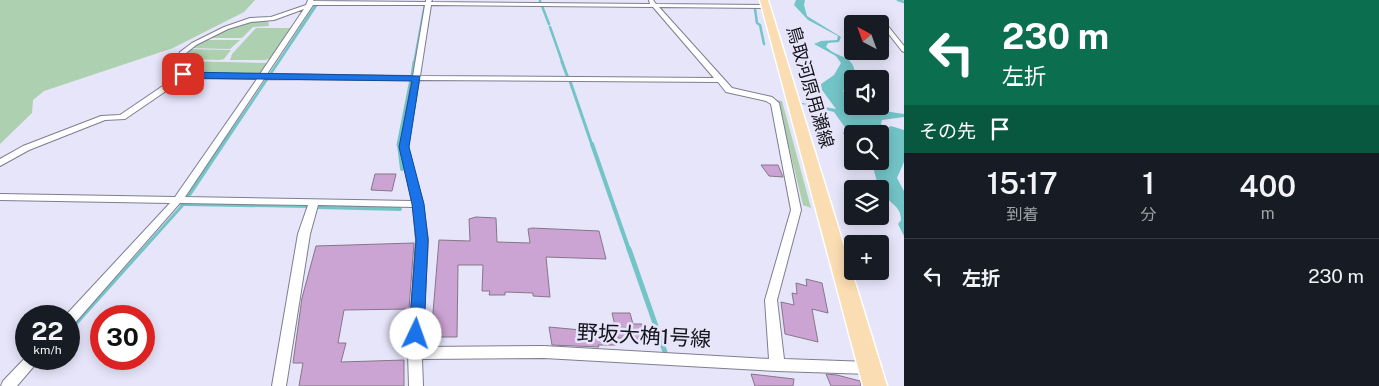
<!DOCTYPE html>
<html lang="ja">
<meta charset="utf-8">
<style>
body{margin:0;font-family:"Public Sans","Noto Sans JP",sans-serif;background:#242831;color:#f1f3f6;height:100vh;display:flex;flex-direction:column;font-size:19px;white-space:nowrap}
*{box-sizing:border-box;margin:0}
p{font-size:16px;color:#9ea1a6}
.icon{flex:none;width:28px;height:28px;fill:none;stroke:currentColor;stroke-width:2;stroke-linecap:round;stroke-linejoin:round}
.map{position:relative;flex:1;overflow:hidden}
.details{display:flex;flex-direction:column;background:#171b24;width:475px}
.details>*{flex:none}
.hud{background:#0b6e4f;color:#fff;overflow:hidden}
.needle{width:32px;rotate:319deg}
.buttons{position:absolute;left:844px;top:15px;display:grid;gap:10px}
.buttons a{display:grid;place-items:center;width:45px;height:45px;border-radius:5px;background:#171b24;box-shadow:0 2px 12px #0003;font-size:25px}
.speed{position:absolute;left:15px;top:305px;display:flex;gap:10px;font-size:25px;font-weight:700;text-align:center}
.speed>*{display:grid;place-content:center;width:65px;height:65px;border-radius:50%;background:#171b24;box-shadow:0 2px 12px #0003;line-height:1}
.speed small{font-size:12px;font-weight:400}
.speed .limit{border:8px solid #d22;background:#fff;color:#111}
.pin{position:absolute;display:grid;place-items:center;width:42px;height:42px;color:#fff;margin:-21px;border-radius:10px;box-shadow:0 2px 8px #0006}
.me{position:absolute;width:55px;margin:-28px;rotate:3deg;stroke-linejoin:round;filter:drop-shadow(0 0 4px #0008)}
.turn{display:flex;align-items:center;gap:18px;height:105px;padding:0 15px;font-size:22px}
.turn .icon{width:65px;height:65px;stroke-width:2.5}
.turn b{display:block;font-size:35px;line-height:42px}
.then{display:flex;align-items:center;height:48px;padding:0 15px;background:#0003;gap:10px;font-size:19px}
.eta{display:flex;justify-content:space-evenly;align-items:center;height:85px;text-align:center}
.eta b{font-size:30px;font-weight:600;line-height:35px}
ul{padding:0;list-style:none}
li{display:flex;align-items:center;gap:15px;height:75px;padding:0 15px;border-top:1px solid #363941}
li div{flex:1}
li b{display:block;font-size:19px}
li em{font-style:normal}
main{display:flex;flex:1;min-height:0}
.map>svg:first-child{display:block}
.green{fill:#acd0b0}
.water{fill:#73c4c7}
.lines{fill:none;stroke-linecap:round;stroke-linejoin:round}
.stream-far3{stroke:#73c4c7;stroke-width:2.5}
.stream-far2{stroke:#73c4c7;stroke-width:3}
.stream-far1{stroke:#73c4c7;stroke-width:4}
.stream{stroke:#73c4c7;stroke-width:5}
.building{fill:#cca4d3;stroke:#857787}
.street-casing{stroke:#7f7d90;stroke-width:2}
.primary-casing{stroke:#fff;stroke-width:3}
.street{fill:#fff;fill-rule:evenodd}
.primary{fill:#fbddb3;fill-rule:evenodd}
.route{fill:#1a73e8;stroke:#114b97}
.labels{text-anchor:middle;stroke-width:5;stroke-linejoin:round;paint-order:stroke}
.street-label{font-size:18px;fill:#16151c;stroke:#e7e5fa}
.near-street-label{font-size:21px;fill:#16151c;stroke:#e7e5fa}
</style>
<main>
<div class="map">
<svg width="904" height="386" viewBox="0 0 904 386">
<rect width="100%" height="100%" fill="#e7e5fa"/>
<path class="green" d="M 0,0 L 255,0 L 244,12 L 173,48 L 44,91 L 33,100 L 32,113 L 0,144 Z
M 268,20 L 269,26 L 253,27 L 242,38 L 208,38 L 242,23 Z
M 256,28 L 293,28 L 273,58 L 265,60 L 230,60 L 232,54 Z
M 207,40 L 240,40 L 230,49 L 190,48 Z
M 188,49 L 231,50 L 224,59 L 220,60 L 182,59 Z
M 181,61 L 270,63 L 261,74 L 186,74 Z
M 767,98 L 782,101 L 811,208 L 803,205 L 778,102 Z"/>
<path class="water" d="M 796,0 L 805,0 L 804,5 L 807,16 L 841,37 L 839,42 L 828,43 L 826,47 C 841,61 854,52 856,79 L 852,79 L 852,83 L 843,91 L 852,101 L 852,106 L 904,114 L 904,117 L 882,120 L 881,124 L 887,128 L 891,126 L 904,130 L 904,162 L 897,178 L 904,191 L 904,236 L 898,224 L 901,220 C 901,208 894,206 887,198 C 879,188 873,174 873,161 L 881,161 L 880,134 L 873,134 L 863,129 L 863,134 L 852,134 L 852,149 L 843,133 L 846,129 L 834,112 L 802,104 L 802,103 L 836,109 L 822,90 L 821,84 L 834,75 L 841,63 L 836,56 L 814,44 L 821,41 L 837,40 L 838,36 L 808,20 L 794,5 Z
M 315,4 L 318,5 L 186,203 L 310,206 L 310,208 L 184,206 L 69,334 L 69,330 L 179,207 L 185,196 L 249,104 Z"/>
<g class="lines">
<path class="stream-far3" d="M 540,0 L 540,2
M 898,0 L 904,2
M 542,6 L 549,24
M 755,9 L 757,23 L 760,25 L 764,44
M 550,27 L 563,64
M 414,64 L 425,4"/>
<path class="stream-far2" d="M 562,62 L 568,78
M 412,76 L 414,62
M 570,81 L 592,145
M 398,145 L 411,79"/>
<path class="stream-far1" d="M 399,144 L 402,169
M 592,144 L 629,250
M 318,207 L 400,209"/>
<path class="stream" d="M 629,249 L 665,352"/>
</g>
<path class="building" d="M 761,165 L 778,165 L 783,177 L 769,176 Z
M 375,174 L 396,174 L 392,191 L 371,190 Z
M 476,217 L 496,218 L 497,242 L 530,243 L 528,229 L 532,228 L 599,231 L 606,259 L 546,257 L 550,297 L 533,296 L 533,293 L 505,292 L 505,295 L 489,295 L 490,291 L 482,291 L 483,265 L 458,265 L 457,337 L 431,337 L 439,240 L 470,241 L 469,219 Z
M 414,243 L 409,309 L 344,310 L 338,343 L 346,343 L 341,362 L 404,360 L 404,386 L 299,386 L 303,363 L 293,363 L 302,298 L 316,246 Z
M 806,279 L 822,283 L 828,313 L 812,309 L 818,342 L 785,334 L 781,302 L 794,305 L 792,293 L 797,294 L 796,283 L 807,286 Z
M 612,313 L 630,313 L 633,324 L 642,324 L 647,339 L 618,338 Z
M 549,327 L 613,333 L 616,345 L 598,345 L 599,347 L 552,345 Z
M 751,374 L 794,379 L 793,386 L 755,386 Z
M 826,374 L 837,375 L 860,381 L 861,386 L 831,386 Z"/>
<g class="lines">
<g class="street-casing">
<path id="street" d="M 308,0 L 314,0 L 313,1 L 426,2 L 426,0 L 432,0 L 431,2 L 650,4 L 649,0 L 653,0 L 656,4 L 768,5 L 768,7 L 766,8 L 659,7 L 732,88 L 772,97 L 779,103 L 801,210 L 777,300 L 784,359 L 870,362 L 875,364 L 877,368 L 875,372 L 870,374 L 777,371 L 544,358 L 422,359 L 423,386 L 409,386 L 408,353 L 416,240 L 413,207 L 318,205 L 310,234 L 286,386 L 272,386 L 298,234 L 308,205 L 180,203 L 74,324 L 69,325 L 69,316 L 65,316 L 170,203 L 0,200 L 0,194 L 175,197 L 257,79 L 185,78 L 125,119 L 105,120 L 29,150 L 0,166 L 0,159 L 23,146 L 101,116 L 120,115 L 179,75 L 180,66 L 176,62 L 180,52 L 192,43 L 224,27 L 250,18 L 271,17 L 306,5 ZM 313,5 L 425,5 L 413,76 L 267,74 ZM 431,5 L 653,7 L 714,78 L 420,76 ZM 304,9 L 260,74 L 187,74 L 186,66 L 183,62 L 185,54 L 196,45 L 228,29 L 251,22 L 274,20 ZM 264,79 L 412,80 L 400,147 L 412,201 L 185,197 ZM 419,80 L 718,82 L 726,92 L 766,101 L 771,104 L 791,210 L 765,300 L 769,359 L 544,346 L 422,347 L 428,240 L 423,204 L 408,147 Z
M 884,26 L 888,26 L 904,46 L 904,52 L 902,51 L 884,28 Z
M 26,357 L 26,359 L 40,359 L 17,386 L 1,386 L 3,381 Z"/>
</g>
<g class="primary-casing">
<path id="primary" d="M 760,0 L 768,0 L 887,386 L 863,386 Z"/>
</g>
<use href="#street" class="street"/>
<use href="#primary" class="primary"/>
</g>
<path class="route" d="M 180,72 L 420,76 L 409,147 L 424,204 L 428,240 L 424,334 L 422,338 L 416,340 L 411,338 L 409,334 L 416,240 L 412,204 L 399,147 L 412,81 L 183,78 L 179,76 Z"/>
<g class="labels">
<g class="street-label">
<text transform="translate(810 87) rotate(74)" y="6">鳥取河原用瀬線</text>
</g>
<g class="near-street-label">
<text transform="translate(644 336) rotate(3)" y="7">野坂大桷1号線</text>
</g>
</g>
</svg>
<div class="buttons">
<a><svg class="needle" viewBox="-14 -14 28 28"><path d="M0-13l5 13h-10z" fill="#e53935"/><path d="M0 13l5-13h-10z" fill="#9ea1a6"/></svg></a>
<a><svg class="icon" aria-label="sound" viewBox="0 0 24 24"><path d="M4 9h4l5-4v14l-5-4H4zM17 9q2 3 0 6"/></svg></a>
<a><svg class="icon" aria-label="search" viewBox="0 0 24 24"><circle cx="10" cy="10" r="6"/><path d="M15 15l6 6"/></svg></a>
<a><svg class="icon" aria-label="layers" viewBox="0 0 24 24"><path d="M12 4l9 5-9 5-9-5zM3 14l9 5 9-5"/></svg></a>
<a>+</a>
</div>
<div class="speed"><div>22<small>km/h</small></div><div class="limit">30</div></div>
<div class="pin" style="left:183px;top:74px;background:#d93025"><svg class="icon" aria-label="arrive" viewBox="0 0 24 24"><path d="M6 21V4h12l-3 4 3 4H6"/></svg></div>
<svg class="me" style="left:416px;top:334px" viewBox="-20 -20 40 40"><circle r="19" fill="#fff"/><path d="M0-13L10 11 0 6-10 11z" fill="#1a73e8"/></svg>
</div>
<section class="details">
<div class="hud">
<div class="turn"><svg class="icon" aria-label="left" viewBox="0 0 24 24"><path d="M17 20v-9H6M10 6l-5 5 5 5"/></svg><div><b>230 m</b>左折</div></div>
<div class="then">その先<svg class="icon" aria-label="arrive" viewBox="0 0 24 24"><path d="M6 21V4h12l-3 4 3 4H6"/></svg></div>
</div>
<div class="eta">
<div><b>15:17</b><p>到着</p></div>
<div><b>1</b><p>分</p></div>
<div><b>400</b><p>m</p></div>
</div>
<ul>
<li><svg class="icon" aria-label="left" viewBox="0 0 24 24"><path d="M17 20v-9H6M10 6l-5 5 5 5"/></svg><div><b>左折</b></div><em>230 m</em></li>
</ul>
</section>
</main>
